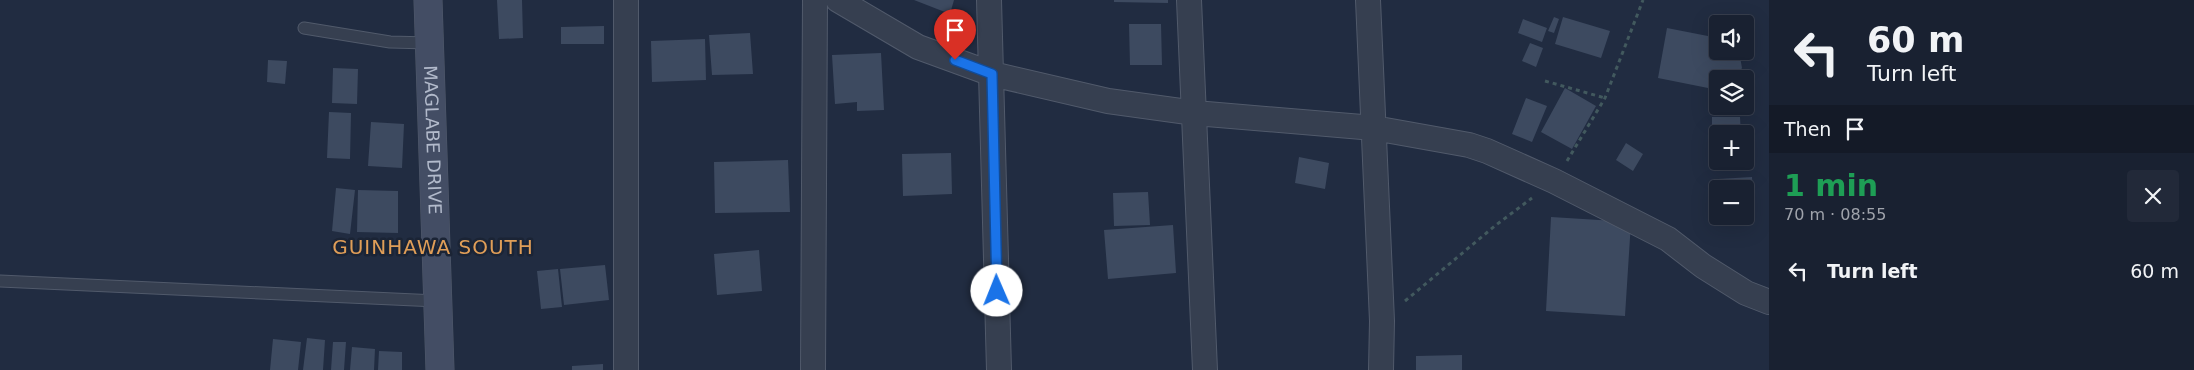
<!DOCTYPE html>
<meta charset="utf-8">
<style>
body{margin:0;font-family:"DejaVu Sans",sans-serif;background:#222939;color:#f1f3f6;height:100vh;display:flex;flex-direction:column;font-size:19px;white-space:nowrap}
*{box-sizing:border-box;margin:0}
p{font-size:16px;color:#9fa3ab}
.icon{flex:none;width:28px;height:28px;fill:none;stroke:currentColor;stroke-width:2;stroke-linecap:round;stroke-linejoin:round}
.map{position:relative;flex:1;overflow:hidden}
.details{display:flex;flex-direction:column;background:#192131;width:425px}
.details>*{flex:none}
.guide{background:#192131;color:#f1f3f6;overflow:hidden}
.fabs{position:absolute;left:1709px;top:15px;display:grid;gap:10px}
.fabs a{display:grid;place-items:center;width:45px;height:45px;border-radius:5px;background:#192131;box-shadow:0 5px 20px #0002,0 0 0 1px #373e4d;font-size:25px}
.pin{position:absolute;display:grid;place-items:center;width:42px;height:42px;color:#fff;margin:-51px -21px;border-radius:50% 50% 50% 0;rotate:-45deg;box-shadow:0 0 5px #0007}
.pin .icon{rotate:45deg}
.me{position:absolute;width:55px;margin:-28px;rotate:359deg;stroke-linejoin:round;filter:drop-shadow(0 0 4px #0008)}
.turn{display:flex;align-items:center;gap:18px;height:105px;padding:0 15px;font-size:22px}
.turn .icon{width:65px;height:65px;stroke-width:2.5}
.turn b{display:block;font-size:35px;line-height:42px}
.then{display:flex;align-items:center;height:48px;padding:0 15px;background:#0003;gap:10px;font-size:19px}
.round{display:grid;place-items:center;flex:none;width:52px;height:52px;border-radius:5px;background:#222939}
.headline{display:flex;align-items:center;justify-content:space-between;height:85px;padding:0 15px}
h1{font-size:30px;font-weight:800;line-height:38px;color:#1e9e55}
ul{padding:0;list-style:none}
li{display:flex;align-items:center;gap:15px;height:65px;padding:0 15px}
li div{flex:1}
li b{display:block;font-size:19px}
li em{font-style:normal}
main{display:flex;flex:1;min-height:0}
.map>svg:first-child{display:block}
.building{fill:#3d4a60}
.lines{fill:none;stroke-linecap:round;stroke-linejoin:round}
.lane-casing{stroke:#515a6b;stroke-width:13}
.street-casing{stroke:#515a6b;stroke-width:26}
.secondary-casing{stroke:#515a6b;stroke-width:29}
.path{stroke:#42595e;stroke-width:3;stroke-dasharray:4 4;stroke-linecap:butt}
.lane{stroke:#363f50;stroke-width:11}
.street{stroke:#363f50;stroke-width:24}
.secondary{stroke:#434d64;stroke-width:28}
.route-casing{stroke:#114b97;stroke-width:12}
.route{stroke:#1a73e8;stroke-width:9}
.labels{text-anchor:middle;stroke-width:5;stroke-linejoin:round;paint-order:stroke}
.street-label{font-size:18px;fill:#b2bacb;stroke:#1b2435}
.quarter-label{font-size:20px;letter-spacing:1px;fill:#e09e58;stroke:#1b2435}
</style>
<main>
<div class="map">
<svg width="1769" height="370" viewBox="0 0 1769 370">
<rect width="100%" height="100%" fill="#212c41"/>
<path class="building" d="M 497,0 L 522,0 L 523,38 L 499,39 Z
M 914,0 L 954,0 L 950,14 Z
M 1114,0 L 1168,0 L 1168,3 L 1114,2 Z
M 1729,15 L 1750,20 L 1746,41 L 1745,24 L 1727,24 Z
M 1554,17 L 1559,19 L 1554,33 L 1548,31 Z
M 1563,17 L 1610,31 L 1601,58 L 1555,44 Z
M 1523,19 L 1547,28 L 1542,42 L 1518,33 Z
M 1129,24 L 1161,24 L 1162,65 L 1130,65 Z
M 604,26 L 604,44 L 561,44 L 561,27 Z
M 1667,28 L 1718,38 L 1718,51 L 1739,51 L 1742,68 L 1735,79 L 1718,79 L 1718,90 L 1658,78 Z
M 750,33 L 753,74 L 712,75 L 709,35 Z
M 705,39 L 706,80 L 652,82 L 651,41 Z
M 1530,43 L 1543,48 L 1536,67 L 1522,61 Z
M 881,53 L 884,110 L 857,111 L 857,102 L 835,104 L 832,55 Z
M 268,60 L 287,61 L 285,84 L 267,82 Z
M 333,68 L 358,69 L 357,104 L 332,103 Z
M 1565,88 L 1596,106 L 1572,149 L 1541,132 Z
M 1526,98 L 1547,106 L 1532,142 L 1512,134 Z
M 329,112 L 351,113 L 350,159 L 327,158 Z
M 1712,117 L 1740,117 L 1741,134 L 1718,134 L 1718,141 L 1712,142 Z
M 371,122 L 404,124 L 402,168 L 368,166 Z
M 1626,143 L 1643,154 L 1633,171 L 1616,160 Z
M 951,153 L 952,194 L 903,196 L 902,154 Z
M 1299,157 L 1329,163 L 1325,189 L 1295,183 Z
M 788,160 L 790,212 L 715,213 L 714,162 Z
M 1752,177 L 1754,209 L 1745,209 L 1745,189 L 1718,189 L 1718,179 Z
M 336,188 L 355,190 L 350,234 L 332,231 Z
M 358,190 L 398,191 L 398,233 L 357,232 Z
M 1148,192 L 1150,225 L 1114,226 L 1113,193 Z
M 1551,217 L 1631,222 L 1625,316 L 1546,311 Z
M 1173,225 L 1176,273 L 1108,279 L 1104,230 Z
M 759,250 L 762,291 L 717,295 L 714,254 Z
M 605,265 L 609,300 L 564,305 L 560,269 Z
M 558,269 L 562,307 L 541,309 L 537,271 Z
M 307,338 L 325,340 L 323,370 L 303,370 Z
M 273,339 L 301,342 L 298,370 L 270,370 Z
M 333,342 L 346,342 L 344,370 L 331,370 Z
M 352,347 L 375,349 L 374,370 L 350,370 Z
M 379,351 L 402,352 L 402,370 L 378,370 Z
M 1462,355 L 1462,370 L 1416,370 L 1416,356 Z
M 603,364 L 603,370 L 572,370 L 572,366 Z"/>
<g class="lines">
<g class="lane-casing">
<path id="lane" d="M 304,28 L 390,42 L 429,43
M 0,281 L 437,301"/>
</g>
<g class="street-casing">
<path id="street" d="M 626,0 L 626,370
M 838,0 L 918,47 L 992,74 L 1108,101 L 1195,113 L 1374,128 L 1469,145 L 1487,151 L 1554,181 L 1668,239 L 1703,266 L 1746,293 L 1769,302
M 989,0 L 999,370
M 1189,0 L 1205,370
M 1368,0 L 1382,321 L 1381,370
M 813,370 L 815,0"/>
</g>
<g class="secondary-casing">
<g id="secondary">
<path id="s1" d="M 428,0 L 440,370"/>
</g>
</g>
<path class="path" d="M 1545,81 L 1605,98
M 1567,161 L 1605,98 L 1643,0
M 1405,301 L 1496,225 L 1532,198"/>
<use href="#lane" class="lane"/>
<use href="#street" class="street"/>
<use href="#secondary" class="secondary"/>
</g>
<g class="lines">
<g class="route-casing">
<path id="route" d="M 955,60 L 992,74 L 997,291"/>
</g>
<use href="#route" class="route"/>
</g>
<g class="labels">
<g class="street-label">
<text dy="6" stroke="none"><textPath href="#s1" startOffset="140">MAGLABE DRIVE</textPath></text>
</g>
<g class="quarter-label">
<text x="433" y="254">GUINHAWA SOUTH</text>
</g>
</g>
</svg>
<div class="fabs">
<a><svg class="icon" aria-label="sound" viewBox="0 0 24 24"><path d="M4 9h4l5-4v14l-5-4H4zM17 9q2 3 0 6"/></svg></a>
<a><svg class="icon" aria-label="layers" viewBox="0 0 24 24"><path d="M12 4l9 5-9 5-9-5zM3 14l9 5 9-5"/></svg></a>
<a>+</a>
<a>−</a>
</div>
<div class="pin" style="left:955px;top:60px;background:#d93025"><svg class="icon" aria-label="arrive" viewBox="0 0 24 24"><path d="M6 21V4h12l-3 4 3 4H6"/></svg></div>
<svg class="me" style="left:997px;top:291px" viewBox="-20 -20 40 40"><circle r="19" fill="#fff"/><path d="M0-13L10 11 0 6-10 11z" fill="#1a73e8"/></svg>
</div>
<section class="details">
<div class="guide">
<div class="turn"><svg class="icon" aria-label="left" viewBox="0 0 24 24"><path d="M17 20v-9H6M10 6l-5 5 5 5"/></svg><div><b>60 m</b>Turn left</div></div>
<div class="then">Then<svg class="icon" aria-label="arrive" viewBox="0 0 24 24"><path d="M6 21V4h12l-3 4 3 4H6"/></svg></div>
</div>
<div class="headline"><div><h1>1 min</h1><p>70 m · 08:55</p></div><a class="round"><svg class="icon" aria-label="close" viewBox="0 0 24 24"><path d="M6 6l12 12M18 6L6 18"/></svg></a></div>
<ul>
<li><svg class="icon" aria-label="left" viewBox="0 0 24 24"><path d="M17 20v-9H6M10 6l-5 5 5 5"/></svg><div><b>Turn left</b></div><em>60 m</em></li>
</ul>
</section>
</main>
